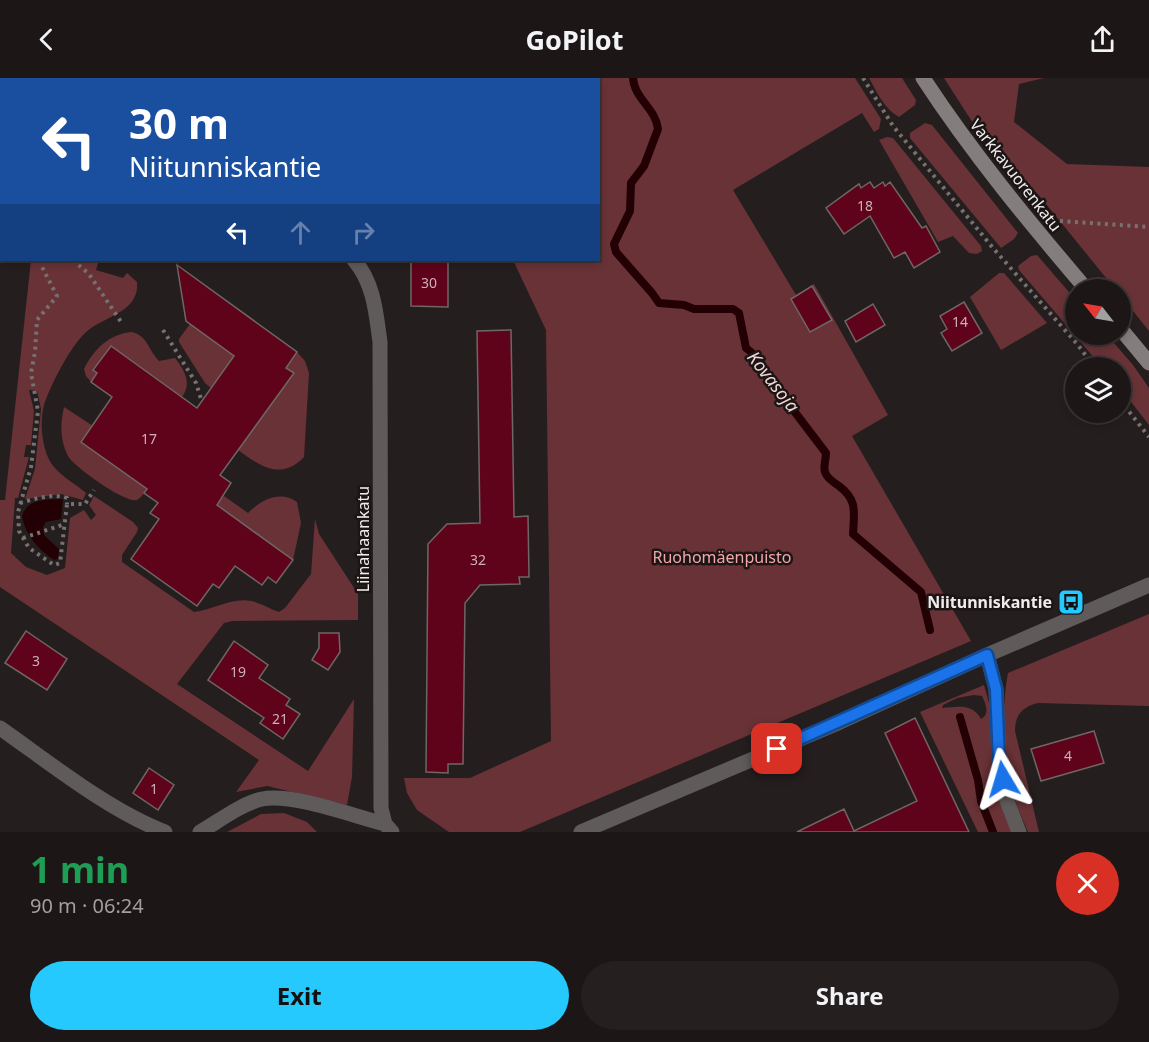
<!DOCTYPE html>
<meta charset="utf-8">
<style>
body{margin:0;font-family:"Noto Sans",sans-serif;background:#251f20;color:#f1f3f6;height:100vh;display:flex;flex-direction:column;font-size:22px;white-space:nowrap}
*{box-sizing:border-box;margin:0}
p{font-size:20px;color:#a09fa1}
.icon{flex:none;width:33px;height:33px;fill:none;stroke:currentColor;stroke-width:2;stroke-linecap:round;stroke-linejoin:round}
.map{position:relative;height:754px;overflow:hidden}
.side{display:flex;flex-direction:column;background:#1c1617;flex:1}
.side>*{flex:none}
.banner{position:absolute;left:0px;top:0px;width:600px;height:183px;box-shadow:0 3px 9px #0003,0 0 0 2px #3a3536;background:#1a4fa0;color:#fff;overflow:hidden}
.needle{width:39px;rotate:301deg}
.buttons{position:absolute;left:1065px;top:201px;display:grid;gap:12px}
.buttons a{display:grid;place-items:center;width:66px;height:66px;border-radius:50%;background:#1c1617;box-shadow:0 3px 9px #0003,0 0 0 2px #3a3536;font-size:30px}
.pin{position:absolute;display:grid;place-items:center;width:51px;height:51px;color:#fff;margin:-26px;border-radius:12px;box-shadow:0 3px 9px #0006}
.me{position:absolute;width:66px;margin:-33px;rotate:353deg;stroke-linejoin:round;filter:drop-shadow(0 0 4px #0008)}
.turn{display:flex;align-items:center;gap:21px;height:126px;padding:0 30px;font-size:27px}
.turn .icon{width:78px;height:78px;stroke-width:2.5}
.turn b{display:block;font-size:42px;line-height:51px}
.lanes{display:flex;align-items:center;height:57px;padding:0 30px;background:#0003;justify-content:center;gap:30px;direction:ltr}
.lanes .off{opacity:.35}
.round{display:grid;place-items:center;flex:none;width:63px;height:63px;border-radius:32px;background:#251f20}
.head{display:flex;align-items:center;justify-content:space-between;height:102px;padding:0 30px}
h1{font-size:36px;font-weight:700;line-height:45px;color:#1e9e55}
.cta{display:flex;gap:12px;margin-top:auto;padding:12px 30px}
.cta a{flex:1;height:69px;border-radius:36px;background:#25c9fe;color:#111;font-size:24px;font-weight:700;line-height:69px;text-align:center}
.cta a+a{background:#251f20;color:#f1f3f6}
header{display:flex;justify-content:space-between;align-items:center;height:78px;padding:0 30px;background:#1c1617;font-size:27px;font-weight:700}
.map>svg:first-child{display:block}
.green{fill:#693236;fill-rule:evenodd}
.water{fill:#230003}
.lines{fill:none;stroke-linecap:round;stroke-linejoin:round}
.stream{stroke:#230003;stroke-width:8}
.building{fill:#5e0319;stroke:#6f6666;stroke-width:1.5}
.path{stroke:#777172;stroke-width:4;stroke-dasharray:3 4.5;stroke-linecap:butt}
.street{stroke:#5f5b5b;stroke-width:15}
.secondary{stroke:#837d7d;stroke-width:15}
.route-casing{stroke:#114b97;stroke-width:15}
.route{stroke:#1a73e8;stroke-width:10}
.labels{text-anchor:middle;stroke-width:5;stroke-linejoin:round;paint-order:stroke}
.number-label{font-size:14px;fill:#ccb2b7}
.street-label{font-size:16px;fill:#f1ecec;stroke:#1c1515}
.park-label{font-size:16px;fill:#f3a7aa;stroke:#1c1515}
.poi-label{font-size:16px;font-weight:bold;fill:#f1ecec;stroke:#1c1515;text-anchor:end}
.water-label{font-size:18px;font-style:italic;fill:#f1d6d6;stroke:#1c1515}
</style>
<header><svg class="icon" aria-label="back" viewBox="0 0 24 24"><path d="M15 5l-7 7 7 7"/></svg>GoPilot<svg class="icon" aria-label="share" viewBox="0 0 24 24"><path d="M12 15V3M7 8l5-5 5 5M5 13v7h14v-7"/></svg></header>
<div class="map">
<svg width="1149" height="754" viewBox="0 0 1149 754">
<rect width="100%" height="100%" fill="#251e1f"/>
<path class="green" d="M 161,0 L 855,0 L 881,41 L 879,51 L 874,54 L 862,35 L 733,112 L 796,217 L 814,206 L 888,337 L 852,358 L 971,563 L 520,754 L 449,754 L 417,732 L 407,715 L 404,700 L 470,700 L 551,663 L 546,252 L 513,182 L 598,182 L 598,2 Z
M 869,0 L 902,0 L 916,22 L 915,27 L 899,39 C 884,31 877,14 869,0 Z
M 944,0 L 1044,0 L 1019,6 L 1014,44 L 1067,86 L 1149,89 L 1149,253 L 1121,218 L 1120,212 L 1115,211 L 1042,121 L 971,42 Z
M 925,45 L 932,47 L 1018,155 L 1014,161 L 1001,170 L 910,60 L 910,55 Z
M 887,59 L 893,60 L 981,168 L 982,173 L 977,176 L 969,175 L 953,158 L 938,164 L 879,62 Z
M 1037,177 L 1075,221 L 1076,256 L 1107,257 L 1133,287 L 1149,310 L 1149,347 L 1121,311 L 1120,290 L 1102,289 L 1019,192 L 1018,188 L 1031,178 Z
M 31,182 L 99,182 L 96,192 L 123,200 L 127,195 L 137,204 C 140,235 102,238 85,255 C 69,271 51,306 44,327 C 39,345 42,375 54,389 C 62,399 76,406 86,415 L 83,422 L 61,416 L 25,421 L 35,391 L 41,331 L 37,313 L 29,312 L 34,333 L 31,367 L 26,367 L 24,379 L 29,379 L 18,420 L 15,420 L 11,475 L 26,489 L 47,497 L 65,490 L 70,440 L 84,432 L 91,442 L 96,437 L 89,427 L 94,418 L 133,444 L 138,450 L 137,454 L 122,477 L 122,484 L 194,534 C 212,532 233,519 251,523 C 261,525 270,531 279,534 L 285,530 L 311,496 L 315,441 L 319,456 L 358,516 L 358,542 L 232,543 L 224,545 L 177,606 L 308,693 L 354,621 L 352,699 L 347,727 L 267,708 L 236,714 L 259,682 L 0,509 L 0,422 L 5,422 Z
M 999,195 L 1004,195 L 1047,245 L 1001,272 L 970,219 Z
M 190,246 L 234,278 L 211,310 L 205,305 L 179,264 L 179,261 Z
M 132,254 C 147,257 149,273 159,283 L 175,280 C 185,293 192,305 182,319 L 111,268 L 93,292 L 97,295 L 91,304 L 86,298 L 84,291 C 94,271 109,256 132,254 Z
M 297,274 L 305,283 L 309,295 L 304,379 C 281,403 260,388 238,372 L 293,295 L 286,290 Z
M 64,329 L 93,348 L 81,364 L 147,411 C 144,415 141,420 137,422 C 126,426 74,389 68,378 C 60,362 60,347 64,329 Z
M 224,418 L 248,435 C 261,422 280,412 297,424 L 301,445 L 293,482 L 216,426 Z
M 1149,536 L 1149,628 L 1038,625 C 1022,629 1015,637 1015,653 L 1039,754 L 1028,754 C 1022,739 1014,723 1011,706 C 1004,672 1001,630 1008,595 Z
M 984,607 L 989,625 L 998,704 L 1013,754 L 978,754 L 920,634 ZM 974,617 L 982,618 C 986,626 990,636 981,641 C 972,625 958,629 942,630 L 943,627 L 957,620 Z
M 284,735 L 307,744 L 317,754 L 227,754 L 261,736 Z"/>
<path class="water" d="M 63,421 L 61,441 L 46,444 L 43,449 L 44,457 L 59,471 L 58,481 L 54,482 C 39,472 25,457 22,438 C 28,420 46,422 63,421 Z"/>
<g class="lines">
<path class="stream" d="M 633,0 C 634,20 656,31 658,51 L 644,88 L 631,105 L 630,133 L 614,166 L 616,174 L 652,215 L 659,225 L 684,227 L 694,231 L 733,231 L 739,235 L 746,270 L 756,278 L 759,287 L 826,375 C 826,382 823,388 825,394 C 827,401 834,404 839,408 C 858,422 854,435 853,456 L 921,514 L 930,552
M 960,639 L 978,702 L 981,723 L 993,754"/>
</g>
<path class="building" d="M 870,104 L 874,110 L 883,104 L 885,108 L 890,104 L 922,150 L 926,148 L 940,174 L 914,190 L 905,174 L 894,180 L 870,138 L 844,156 L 826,130 L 859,106 L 861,110 Z
M 411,182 L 448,182 L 448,229 L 411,228 Z
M 177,187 L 297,274 L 286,290 L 294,295 L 220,397 L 231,405 L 217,427 L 293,482 L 276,505 L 268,499 L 262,507 L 235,488 L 219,510 L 213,506 L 197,528 L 131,481 L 159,441 L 150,435 L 158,425 L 144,415 L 147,411 L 81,364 L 112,319 L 91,304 L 97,295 L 93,292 L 111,268 L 197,330 L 234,278 L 186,243 Z
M 812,208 L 832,242 L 810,254 L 791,221 Z
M 964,224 L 982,255 L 952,273 L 941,255 L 947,251 L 940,238 Z
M 873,226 L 885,247 L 856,264 L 845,243 Z
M 511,252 L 514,439 L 528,438 L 529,499 L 519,499 L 520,506 L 480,507 L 465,525 L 463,686 L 448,686 L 448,695 L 426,694 L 428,466 L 447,446 L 480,445 L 477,253 Z
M 26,553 L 67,581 L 47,612 L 5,585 Z
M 319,555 L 339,555 L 340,574 L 328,592 L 312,582 L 319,570 Z
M 234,563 L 268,587 L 259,600 L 290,621 L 286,627 L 300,636 L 283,661 L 260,645 L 264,640 L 208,602 Z
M 915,640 L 969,754 L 797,754 L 844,731 L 854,753 L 917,723 L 885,655 Z
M 1094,653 L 1104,685 L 1041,703 L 1031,671 Z
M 149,690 L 174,707 L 158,732 L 133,715 Z"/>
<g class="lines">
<path class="path" d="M 153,0 L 153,2
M 202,0 L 203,2
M 863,0 L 893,48 L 993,170 L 1078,267 L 1095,290
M 1060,143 L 1149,149
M 42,182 L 42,189 L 57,218 L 37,242 L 35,274 L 31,295 L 38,333 L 31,389 L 18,434 L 19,453 L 29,470 L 54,487 L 60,485 L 67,426 L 85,426 L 94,412
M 73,182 L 89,196 L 121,244
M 163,252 L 196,305 L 202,324
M 1120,322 L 1149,359
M 20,425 C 34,421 53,415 67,420 L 67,426
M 23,460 L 65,446"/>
<path class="street" d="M 0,123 L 2,123
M 354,182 C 374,205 376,235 380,264 L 381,730 L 385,746 L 392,754
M 987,577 L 996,611 L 999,682 L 1006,720 L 1019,754
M 0,650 C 50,685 108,732 165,754
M 200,754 C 219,743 241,726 262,721 C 293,715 353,738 385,746
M 581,754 L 840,644 L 987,577 L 1149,507"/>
<path class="secondary" d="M 923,0 C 972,75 1029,144 1087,212
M 1120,250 L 1149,285"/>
</g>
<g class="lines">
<g class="route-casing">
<path id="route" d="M 777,671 L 987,577 L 996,611 L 999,682 L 1003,701"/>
</g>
<use href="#route" class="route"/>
</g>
<defs>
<g id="bus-square" transform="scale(1.35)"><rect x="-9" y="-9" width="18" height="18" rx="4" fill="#25c9fe" stroke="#1c1515"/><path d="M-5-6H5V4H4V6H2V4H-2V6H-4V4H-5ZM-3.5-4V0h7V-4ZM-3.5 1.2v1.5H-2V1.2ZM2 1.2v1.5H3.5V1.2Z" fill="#111"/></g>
</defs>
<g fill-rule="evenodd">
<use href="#bus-square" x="1071" y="524"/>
</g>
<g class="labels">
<g class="number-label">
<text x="865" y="133">18</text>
<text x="429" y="210">30</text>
<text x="960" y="249">14</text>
<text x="149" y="366">17</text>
<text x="478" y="487">32</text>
<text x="36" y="588">3</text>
<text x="238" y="599">19</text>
<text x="280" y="646">21</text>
<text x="1068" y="683">4</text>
<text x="154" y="716">1</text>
</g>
<g class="street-label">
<text transform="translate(1016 97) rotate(52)" y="6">Varkkavuorenkatu</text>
<text transform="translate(363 461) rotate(-90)" y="6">Liinahaankatu</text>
</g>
<g class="park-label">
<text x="722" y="485">Ruohomäenpuisto</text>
</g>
<g class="poi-label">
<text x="1052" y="530">Niitunniskantie</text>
</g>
<g class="water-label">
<text transform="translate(773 304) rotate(52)" y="6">Kovasoja</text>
</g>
</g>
</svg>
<div class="buttons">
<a><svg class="needle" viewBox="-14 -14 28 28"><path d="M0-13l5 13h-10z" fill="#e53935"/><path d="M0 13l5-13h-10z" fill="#a09fa1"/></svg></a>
<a><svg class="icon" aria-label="layers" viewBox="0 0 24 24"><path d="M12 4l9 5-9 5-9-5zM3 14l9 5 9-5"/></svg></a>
</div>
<div class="pin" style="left:777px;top:671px;background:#d93025"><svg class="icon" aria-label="arrive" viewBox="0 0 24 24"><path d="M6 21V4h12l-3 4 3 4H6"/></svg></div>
<svg class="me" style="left:1003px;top:701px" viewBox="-20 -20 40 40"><path d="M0-17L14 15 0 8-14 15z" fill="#1a73e8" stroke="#fff" stroke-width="4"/></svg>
<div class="banner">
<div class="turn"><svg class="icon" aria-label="left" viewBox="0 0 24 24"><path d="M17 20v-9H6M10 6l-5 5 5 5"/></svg><div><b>30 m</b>Niitunniskantie</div></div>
<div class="lanes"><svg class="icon" aria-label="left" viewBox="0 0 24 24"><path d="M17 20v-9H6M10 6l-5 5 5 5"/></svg><svg class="icon off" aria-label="ahead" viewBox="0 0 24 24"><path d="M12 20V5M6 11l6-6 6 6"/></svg><svg class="icon off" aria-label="right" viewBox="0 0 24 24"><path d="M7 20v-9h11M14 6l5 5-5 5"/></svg></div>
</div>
</div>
<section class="side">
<div class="head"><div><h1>1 min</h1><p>90 m · 06:24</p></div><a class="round" style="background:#d93025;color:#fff"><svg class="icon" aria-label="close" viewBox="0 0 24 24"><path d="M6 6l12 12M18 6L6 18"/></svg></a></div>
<div class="cta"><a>Exit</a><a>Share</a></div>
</section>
